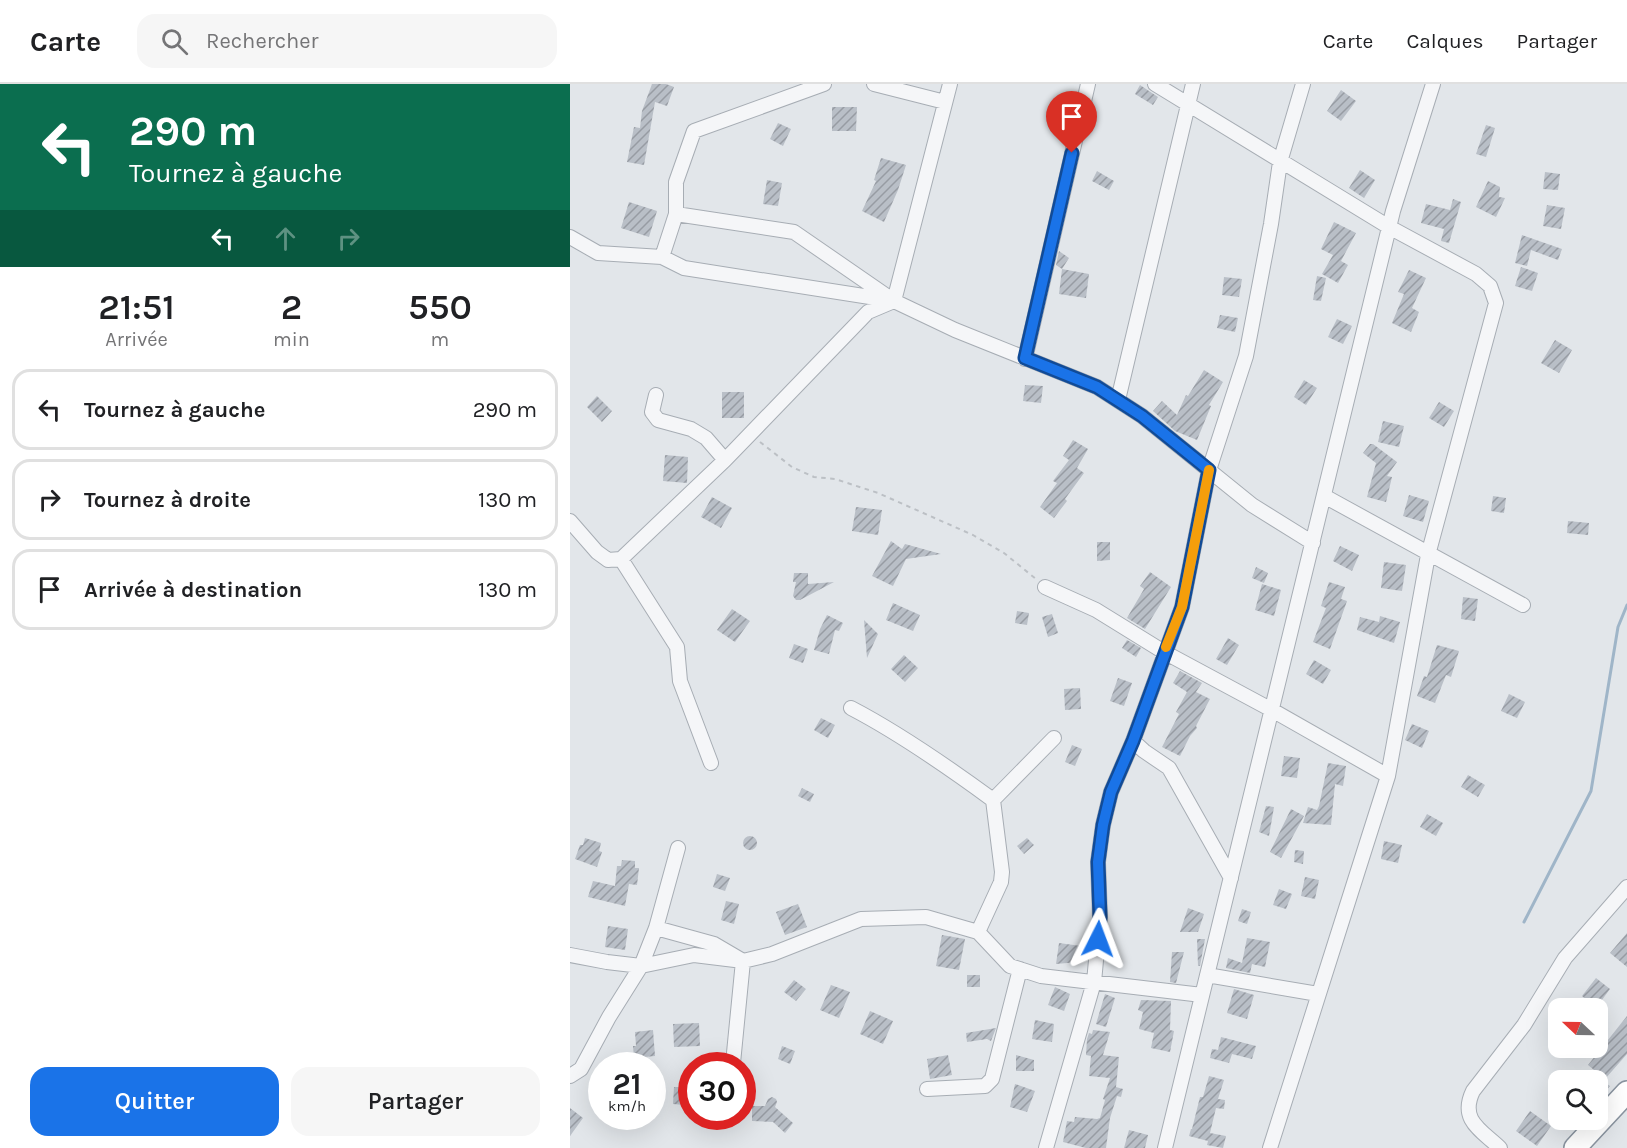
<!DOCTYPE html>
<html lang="fr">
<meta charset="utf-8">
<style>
body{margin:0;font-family:Karla,sans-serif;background:#f6f6f6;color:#202124;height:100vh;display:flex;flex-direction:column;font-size:22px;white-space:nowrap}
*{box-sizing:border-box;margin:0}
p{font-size:20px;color:#757577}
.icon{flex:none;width:33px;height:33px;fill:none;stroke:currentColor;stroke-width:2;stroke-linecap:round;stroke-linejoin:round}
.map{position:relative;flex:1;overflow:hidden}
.drawer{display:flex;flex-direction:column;background:#fff;width:570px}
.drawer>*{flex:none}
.top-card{background:#0b6e4f;color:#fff;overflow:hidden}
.needle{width:39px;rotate:292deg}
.tools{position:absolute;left:978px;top:914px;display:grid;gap:12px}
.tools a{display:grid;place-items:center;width:60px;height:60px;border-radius:12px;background:#fff;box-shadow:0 6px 24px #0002;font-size:30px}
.speed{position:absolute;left:18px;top:968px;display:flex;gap:12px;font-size:30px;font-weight:700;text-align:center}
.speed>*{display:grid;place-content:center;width:78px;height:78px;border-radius:50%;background:#fff;box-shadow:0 6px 24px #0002;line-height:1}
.speed small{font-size:15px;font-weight:400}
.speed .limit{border:9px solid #d22;background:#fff;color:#111}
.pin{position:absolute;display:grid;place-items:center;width:51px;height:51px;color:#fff;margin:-62px -26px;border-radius:50% 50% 50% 0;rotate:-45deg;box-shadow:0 0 6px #0007}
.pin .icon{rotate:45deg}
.me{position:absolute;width:66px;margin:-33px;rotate:3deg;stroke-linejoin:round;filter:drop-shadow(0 0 4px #0008)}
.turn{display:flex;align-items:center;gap:21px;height:126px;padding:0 30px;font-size:27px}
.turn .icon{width:78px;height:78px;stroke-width:2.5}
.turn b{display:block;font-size:42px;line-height:51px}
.lanes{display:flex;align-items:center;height:57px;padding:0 30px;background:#0003;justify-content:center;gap:30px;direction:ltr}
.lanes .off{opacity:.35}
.eta{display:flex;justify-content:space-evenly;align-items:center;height:102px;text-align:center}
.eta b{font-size:36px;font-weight:600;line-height:42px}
.primary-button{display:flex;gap:12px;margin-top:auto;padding:12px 30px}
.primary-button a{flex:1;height:69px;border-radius:18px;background:#1a73e8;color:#fff;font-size:24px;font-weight:600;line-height:69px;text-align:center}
.primary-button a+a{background:#f6f6f6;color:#202124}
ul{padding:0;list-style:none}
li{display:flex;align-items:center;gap:18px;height:81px;margin:0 12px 9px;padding:0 18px;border:3px solid #e0e0e0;border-radius:18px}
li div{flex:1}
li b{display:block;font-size:22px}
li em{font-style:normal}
header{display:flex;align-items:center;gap:36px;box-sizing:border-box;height:84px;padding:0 30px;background:#fff;border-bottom:2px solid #e0e0e0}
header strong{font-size:28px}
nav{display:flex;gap:33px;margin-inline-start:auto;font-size:21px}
.search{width:420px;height:54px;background:#f6f6f6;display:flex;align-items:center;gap:15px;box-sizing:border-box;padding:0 21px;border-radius:18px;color:#757577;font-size:22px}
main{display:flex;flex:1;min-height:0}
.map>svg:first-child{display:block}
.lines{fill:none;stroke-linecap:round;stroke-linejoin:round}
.stream{stroke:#9fb5c8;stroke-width:3}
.building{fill:url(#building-hatch)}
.minor-casing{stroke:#a7adb4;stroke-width:16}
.highway-casing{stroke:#8a94a0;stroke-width:24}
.path{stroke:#bcc0c5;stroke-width:2;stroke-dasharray:4.5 4.5;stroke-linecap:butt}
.minor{stroke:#f5f6f8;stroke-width:14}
.highway{stroke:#fff;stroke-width:21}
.route-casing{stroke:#114b97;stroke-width:15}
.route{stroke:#1a73e8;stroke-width:10}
.slow{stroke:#f59e0b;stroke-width:10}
</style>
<header>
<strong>Carte</strong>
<div class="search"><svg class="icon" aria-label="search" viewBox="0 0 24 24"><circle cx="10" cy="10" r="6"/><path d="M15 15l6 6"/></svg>Rechercher</div>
<nav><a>Carte</a><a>Calques</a><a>Partager</a></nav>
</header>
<main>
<section class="drawer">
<div class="top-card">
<div class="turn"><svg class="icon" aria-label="left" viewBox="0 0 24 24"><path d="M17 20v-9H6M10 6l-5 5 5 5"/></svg><div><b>290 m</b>Tournez à gauche</div></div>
<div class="lanes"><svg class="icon" aria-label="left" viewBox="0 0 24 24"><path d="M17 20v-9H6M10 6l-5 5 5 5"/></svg><svg class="icon off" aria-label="ahead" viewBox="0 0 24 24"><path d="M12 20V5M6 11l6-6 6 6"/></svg><svg class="icon off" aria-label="right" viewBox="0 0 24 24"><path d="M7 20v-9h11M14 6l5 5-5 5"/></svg></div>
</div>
<div class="eta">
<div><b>21:51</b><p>Arrivée</p></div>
<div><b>2</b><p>min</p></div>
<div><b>550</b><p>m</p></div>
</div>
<ul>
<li><svg class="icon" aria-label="left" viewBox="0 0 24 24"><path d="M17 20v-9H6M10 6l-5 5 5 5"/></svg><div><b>Tournez à gauche</b></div><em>290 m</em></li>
<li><svg class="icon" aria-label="right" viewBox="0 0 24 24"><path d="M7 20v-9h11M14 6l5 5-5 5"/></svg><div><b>Tournez à droite</b></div><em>130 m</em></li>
<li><svg class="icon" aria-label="arrive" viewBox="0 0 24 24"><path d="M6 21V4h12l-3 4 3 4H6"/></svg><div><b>Arrivée à destination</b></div><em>130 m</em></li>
</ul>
<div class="primary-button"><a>Quitter</a><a>Partager</a></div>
</section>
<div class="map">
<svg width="1057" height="1064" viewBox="0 0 1057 1064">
<defs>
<pattern id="building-hatch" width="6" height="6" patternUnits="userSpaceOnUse" patternTransform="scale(1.5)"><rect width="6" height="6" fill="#b9bfc7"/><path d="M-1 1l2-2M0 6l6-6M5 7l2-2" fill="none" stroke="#979ca3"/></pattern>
</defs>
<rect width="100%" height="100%" fill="#e2e6ea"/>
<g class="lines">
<path class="stream" d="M 954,838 L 1021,707 L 1048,543 L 1057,521"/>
</g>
<path class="building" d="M 82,0 L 96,0 L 104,3 L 97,22 L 85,18 L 74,81 L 57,78 L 64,43 L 70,44 L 72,27 Z
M 570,1 L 588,13 L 583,21 L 565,10 Z
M 771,6 L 786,17 L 771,37 L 757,27 Z
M 262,23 L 287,23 L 286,47 L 262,47 Z
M 208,39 L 221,45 L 213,62 L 200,55 Z
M 916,41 L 925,44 L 916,73 L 906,70 Z
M 311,74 L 336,81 L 328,106 L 314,138 L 292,127 L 306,97 L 304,96 Z
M 790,86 L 805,96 L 794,114 L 779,104 Z
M 527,87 L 544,97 L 539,106 L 522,97 Z
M 975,88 L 990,90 L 988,106 L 973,105 Z
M 197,96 L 212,99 L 208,122 L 193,120 Z
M 918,97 L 930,103 L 929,113 L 935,114 L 926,133 L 906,123 Z
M 883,115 L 891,118 L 879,159 L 871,157 L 874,145 L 851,139 L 856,120 L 880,126 Z
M 59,118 L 87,127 L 79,153 L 51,144 Z
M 977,121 L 995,124 L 991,145 L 973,142 Z
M 764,138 L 786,149 L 771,177 L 778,181 L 768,199 L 752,190 L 763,171 L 751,165 Z
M 952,151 L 992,165 L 988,176 L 961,166 L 957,182 L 945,179 Z
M 489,167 L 499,174 L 492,185 L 486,181 Z
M 951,183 L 968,189 L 962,207 L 945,202 Z
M 492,185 L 519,190 L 516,214 L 489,210 Z
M 839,186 L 856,194 L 842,224 L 849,228 L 841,248 L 822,239 L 834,210 L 828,208 Z
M 747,192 L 756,194 L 751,217 L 743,216 Z
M 654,193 L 672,195 L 669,213 L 652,211 Z
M 650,231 L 668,234 L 665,248 L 647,244 Z
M 767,235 L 782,242 L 773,260 L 758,253 Z
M 985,256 L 1002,266 L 989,289 L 971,279 Z
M 634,286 L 653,298 L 639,321 L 641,322 L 627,356 L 605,347 L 583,327 L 592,317 L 607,331 L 616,311 L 618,312 Z
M 734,296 L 747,304 L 736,321 L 724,313 Z
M 455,301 L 473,302 L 471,319 L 453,317 Z
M 152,308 L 174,308 L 174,334 L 152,334 Z
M 27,312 L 42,327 L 32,338 L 17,323 Z
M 869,318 L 884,327 L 874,343 L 859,334 Z
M 813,337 L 834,342 L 829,363 L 808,358 Z
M 503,356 L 518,365 L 507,384 L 514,389 L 495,415 L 497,417 L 484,434 L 470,423 L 487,399 L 483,397 L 499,376 L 493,372 Z
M 800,360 L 803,360 L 827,378 L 817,392 L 822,393 L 816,418 L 797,413 L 806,379 L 793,369 Z
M 95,371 L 118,373 L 117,399 L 93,397 Z
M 839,411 L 859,417 L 853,438 L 833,432 Z
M 923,412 L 936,414 L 934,429 L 921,427 Z
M 142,413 L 162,424 L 151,444 L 131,433 Z
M 286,423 L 312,426 L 308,451 L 282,447 Z
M 998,437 L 1019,439 L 1018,451 L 997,449 Z
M 321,457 L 332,465 L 335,460 L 371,470 L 336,475 L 323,502 L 302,492 Z
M 527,458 L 540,458 L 540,476 L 527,477 Z
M 770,462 L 789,471 L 782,487 L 763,477 Z
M 814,478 L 836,481 L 832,507 L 811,504 Z
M 686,483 L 698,489 L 694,499 L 682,494 Z
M 580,488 L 601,503 L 575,545 L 557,534 L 574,505 L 570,502 Z
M 224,489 L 238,489 L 238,500 L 264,498 L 230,516 L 226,516 L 223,512 L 226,498 L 223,498 Z
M 759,498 L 775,503 L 771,515 L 777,517 L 760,565 L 743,558 L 756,524 L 751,522 Z
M 692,500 L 711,506 L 704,532 L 685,526 Z
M 893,513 L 908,515 L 905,537 L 891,535 Z
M 323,519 L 350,531 L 343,547 L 316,536 Z
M 162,525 L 180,537 L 165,558 L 147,546 Z
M 447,527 L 459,529 L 457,541 L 445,539 Z
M 482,530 L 488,549 L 478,553 L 472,533 Z
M 257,531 L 273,539 L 269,547 L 265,546 L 259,570 L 244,566 L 250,545 Z
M 810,532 L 830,538 L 824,559 L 787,546 L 790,533 L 809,538 Z
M 294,536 L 308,550 L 297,574 Z
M 658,554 L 669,561 L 657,581 L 646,575 Z
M 557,556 L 571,564 L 566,573 L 552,564 Z
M 224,560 L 238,565 L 233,579 L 219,574 Z
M 867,561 L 889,567 L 881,593 L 876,591 L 865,619 L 847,612 L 854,592 L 857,593 Z
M 334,571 L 348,584 L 335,598 L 321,585 Z
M 744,576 L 761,586 L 753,600 L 736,590 Z
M 610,587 L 632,599 L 626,608 L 640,615 L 626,642 L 627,644 L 620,652 L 610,672 L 592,663 L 609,630 L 606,628 L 617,608 L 603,599 Z
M 548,594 L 562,599 L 554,622 L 540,617 Z
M 510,604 L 511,625 L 495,626 L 494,605 Z
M 939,610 L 955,618 L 947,634 L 931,627 Z
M 251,634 L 265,641 L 258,654 L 244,646 Z
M 842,640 L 859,647 L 852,664 L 835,656 Z
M 502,661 L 512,665 L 505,682 L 495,678 Z
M 714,672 L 730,674 L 727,694 L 711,692 Z
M 758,679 L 776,682 L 773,702 L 765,700 L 761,741 L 733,739 L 738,723 L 747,726 L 749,722 Z
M 898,691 L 915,701 L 908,713 L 891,703 Z
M 232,704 L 244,710 L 240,718 L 228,712 Z
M 696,722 L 704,723 L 699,752 L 689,748 Z
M 721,725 L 734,732 L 711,774 L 700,768 Z
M 857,730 L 873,739 L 866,752 L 850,743 Z
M173 759a7 7 0 1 1 14 0a7 7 0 1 1-14 0Z
M 15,754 L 31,759 L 29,767 L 32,768 L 27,783 L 5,775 L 10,761 L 13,761 Z
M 457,754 L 464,761 L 454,770 L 447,762 Z
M 814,757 L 832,761 L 828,779 L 811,775 Z
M 725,766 L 734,767 L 733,780 L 724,778 Z
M 52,776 L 65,777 L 65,784 L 69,784 L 67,801 L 59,800 L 55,822 L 18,813 L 23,797 L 45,802 L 47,782 L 51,782 Z
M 147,790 L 160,794 L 155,807 L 143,803 Z
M 735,793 L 749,796 L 745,815 L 731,812 Z
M 709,805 L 722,810 L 716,825 L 703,821 Z
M 156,817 L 169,820 L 164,840 L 151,836 Z
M 228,820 L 237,843 L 215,851 L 206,828 Z
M 618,824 L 634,830 L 628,848 L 610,848 Z
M 672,825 L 681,828 L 677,840 L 668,837 Z
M 38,842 L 58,845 L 55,866 L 35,863 Z
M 1057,849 L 1057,883 L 1040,869 Z
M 372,851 L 395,855 L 389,886 L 366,882 Z
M 677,854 L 700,858 L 695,883 L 682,880 L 680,889 L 656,884 L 658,874 L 672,879 Z
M 627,855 L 635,855 L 630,882 L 628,882 Z
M 489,859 L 511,862 L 508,878 L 486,880 Z
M 602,868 L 614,868 L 606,899 L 600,898 Z
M 397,891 L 410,891 L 410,903 L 397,903 Z
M 1026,894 L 1040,905 L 1026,924 L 1012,912 Z
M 224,896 L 236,905 L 226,917 L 214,908 Z
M 261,901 L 280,908 L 269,934 L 250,926 Z
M 485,903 L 500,910 L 494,927 L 478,921 Z
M 664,905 L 684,911 L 677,935 L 657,929 Z
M 535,910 L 545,914 L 536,943 L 526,940 Z
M 571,916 L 601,917 L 600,946 L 604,947 L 600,968 L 581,964 L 584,949 L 569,945 L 573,928 L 568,926 Z
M 300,927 L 323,937 L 313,960 L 290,950 Z
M 1057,932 L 1057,970 L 1035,995 L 1018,981 Z
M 465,936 L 484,940 L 482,958 L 462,955 Z
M 129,939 L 130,962 L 104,963 L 103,940 Z
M 426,944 L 421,957 L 417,955 L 397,958 L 396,949 Z
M 83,946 L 85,972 L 64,974 L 63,962 L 66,962 L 65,948 Z
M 523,946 L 540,948 L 533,971 L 549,973 L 546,1003 L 553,1005 L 551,1013 L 547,1012 L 540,1034 L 536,1064 L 516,1064 L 493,1058 L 497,1037 L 504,1038 L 505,1033 L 527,1035 L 530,1034 L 535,1016 L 533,1015 L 540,994 L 519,992 L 521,972 L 516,971 L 517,955 L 519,949 L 522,950 Z
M 651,953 L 686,962 L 682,975 L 662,970 L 659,979 L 640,974 L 642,965 L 648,966 Z
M 212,962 L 225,967 L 220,980 L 208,975 Z
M 378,971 L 382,991 L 360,995 L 357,975 Z
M 446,971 L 464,976 L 464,987 L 446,987 Z
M 639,992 L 654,996 L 648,1015 L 655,1016 L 654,1025 L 646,1024 L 640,1049 L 656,1052 L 653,1064 L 637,1061 L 638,1057 L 619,1052 L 621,1045 L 622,1045 L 630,1013 L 633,1013 Z
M 1033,997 L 1040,1002 L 1028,1016 L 1028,1004 Z
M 445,1000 L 465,1007 L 457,1028 L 440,1023 Z
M 104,1003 L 116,1003 L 114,1021 L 103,1020 Z
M 202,1013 L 206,1015 L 207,1018 L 205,1023 L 223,1039 L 215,1049 L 203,1038 L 182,1037 L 182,1022 L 195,1022 L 198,1015 Z
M 0,1024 L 13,1034 L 0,1052 Z
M 960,1027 L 981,1042 L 967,1062 L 946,1047 Z
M 559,1046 L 578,1051 L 575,1064 L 554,1064 Z"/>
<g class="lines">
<g class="minor-casing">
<path id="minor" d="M 304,0 L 375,18
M 585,0 L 819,143 L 906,190 L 920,202 L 926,219 L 858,471 L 818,692 L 700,1064
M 106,130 L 224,148 L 324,217 L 385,246 L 527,303 L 572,332 L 682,421 L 743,459
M 0,153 L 28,169 L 92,173 L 114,184 L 319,216
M 92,173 L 106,130 L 106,98 L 124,47 L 254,0
M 324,217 L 380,0
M 455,275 L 518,0
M 86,311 L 82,328 L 88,336 L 121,345 L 136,354 L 155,376
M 548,316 L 623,0
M 754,412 L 953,521
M 0,437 L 27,468 L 38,476 L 51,475 L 155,376 L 298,228 L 324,217
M 51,475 L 107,563 L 110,597 L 141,679
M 475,503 L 526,526 L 594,568 L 702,626 L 818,692
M 281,624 C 331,650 378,683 423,716
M 661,794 L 599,684 L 574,667 L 563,657 L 612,523 L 639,386 L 676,272 L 701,140 L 710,78 L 733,0
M 86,844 L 144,860 L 173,877 L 163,979
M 408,848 L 431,798 L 432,788 L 423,716 L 484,654
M 0,871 L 37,878 L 71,882 L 124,871 L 173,877 L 202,870 L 291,835 L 356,833 L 408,848 L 440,882 L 471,892 L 632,911
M 637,891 L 748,910
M 0,992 L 11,985 L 39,933 L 71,882 L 86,844 L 108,764
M 357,1005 L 415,1002 L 422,995 L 450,885
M 476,1064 L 524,898 L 530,833 L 528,778 L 533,741 L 541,708 L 563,657
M 595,1064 L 823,127 L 863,0
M 930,1064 C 911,1046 889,1036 903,1007 L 954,941 L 995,874 L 1057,803"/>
</g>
<g class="highway-casing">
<path id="highway" d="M 1005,1064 L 1057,1008"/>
</g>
<path class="path" d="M 190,358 L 222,383 L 244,393 L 265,395 L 308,409 L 403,451 L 434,469 L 466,495"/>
<use href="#minor" class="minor"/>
<use href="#highway" class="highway"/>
</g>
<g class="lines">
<g class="route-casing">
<path id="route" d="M 502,69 L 455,274 L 527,303 L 572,332 L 639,386 L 612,523 L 563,657 L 541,708 L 533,741 L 528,778 L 530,833 L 528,855"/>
</g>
<use href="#route" class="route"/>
<path class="slow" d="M 596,563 L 612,523 L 639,386"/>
</g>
</svg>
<div class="tools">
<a><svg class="needle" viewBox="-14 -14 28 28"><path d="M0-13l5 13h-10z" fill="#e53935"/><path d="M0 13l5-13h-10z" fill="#757577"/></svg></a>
<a><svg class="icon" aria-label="search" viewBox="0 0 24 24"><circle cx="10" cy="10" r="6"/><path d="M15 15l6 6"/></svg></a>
</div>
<div class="speed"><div>21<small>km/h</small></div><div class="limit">30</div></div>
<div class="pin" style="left:502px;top:69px;background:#d93025"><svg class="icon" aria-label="arrive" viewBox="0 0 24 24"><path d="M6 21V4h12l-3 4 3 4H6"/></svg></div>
<svg class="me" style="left:528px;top:855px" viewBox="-20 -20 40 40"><path d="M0-17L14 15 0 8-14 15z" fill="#1a73e8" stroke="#fff" stroke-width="4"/></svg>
</div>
</main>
